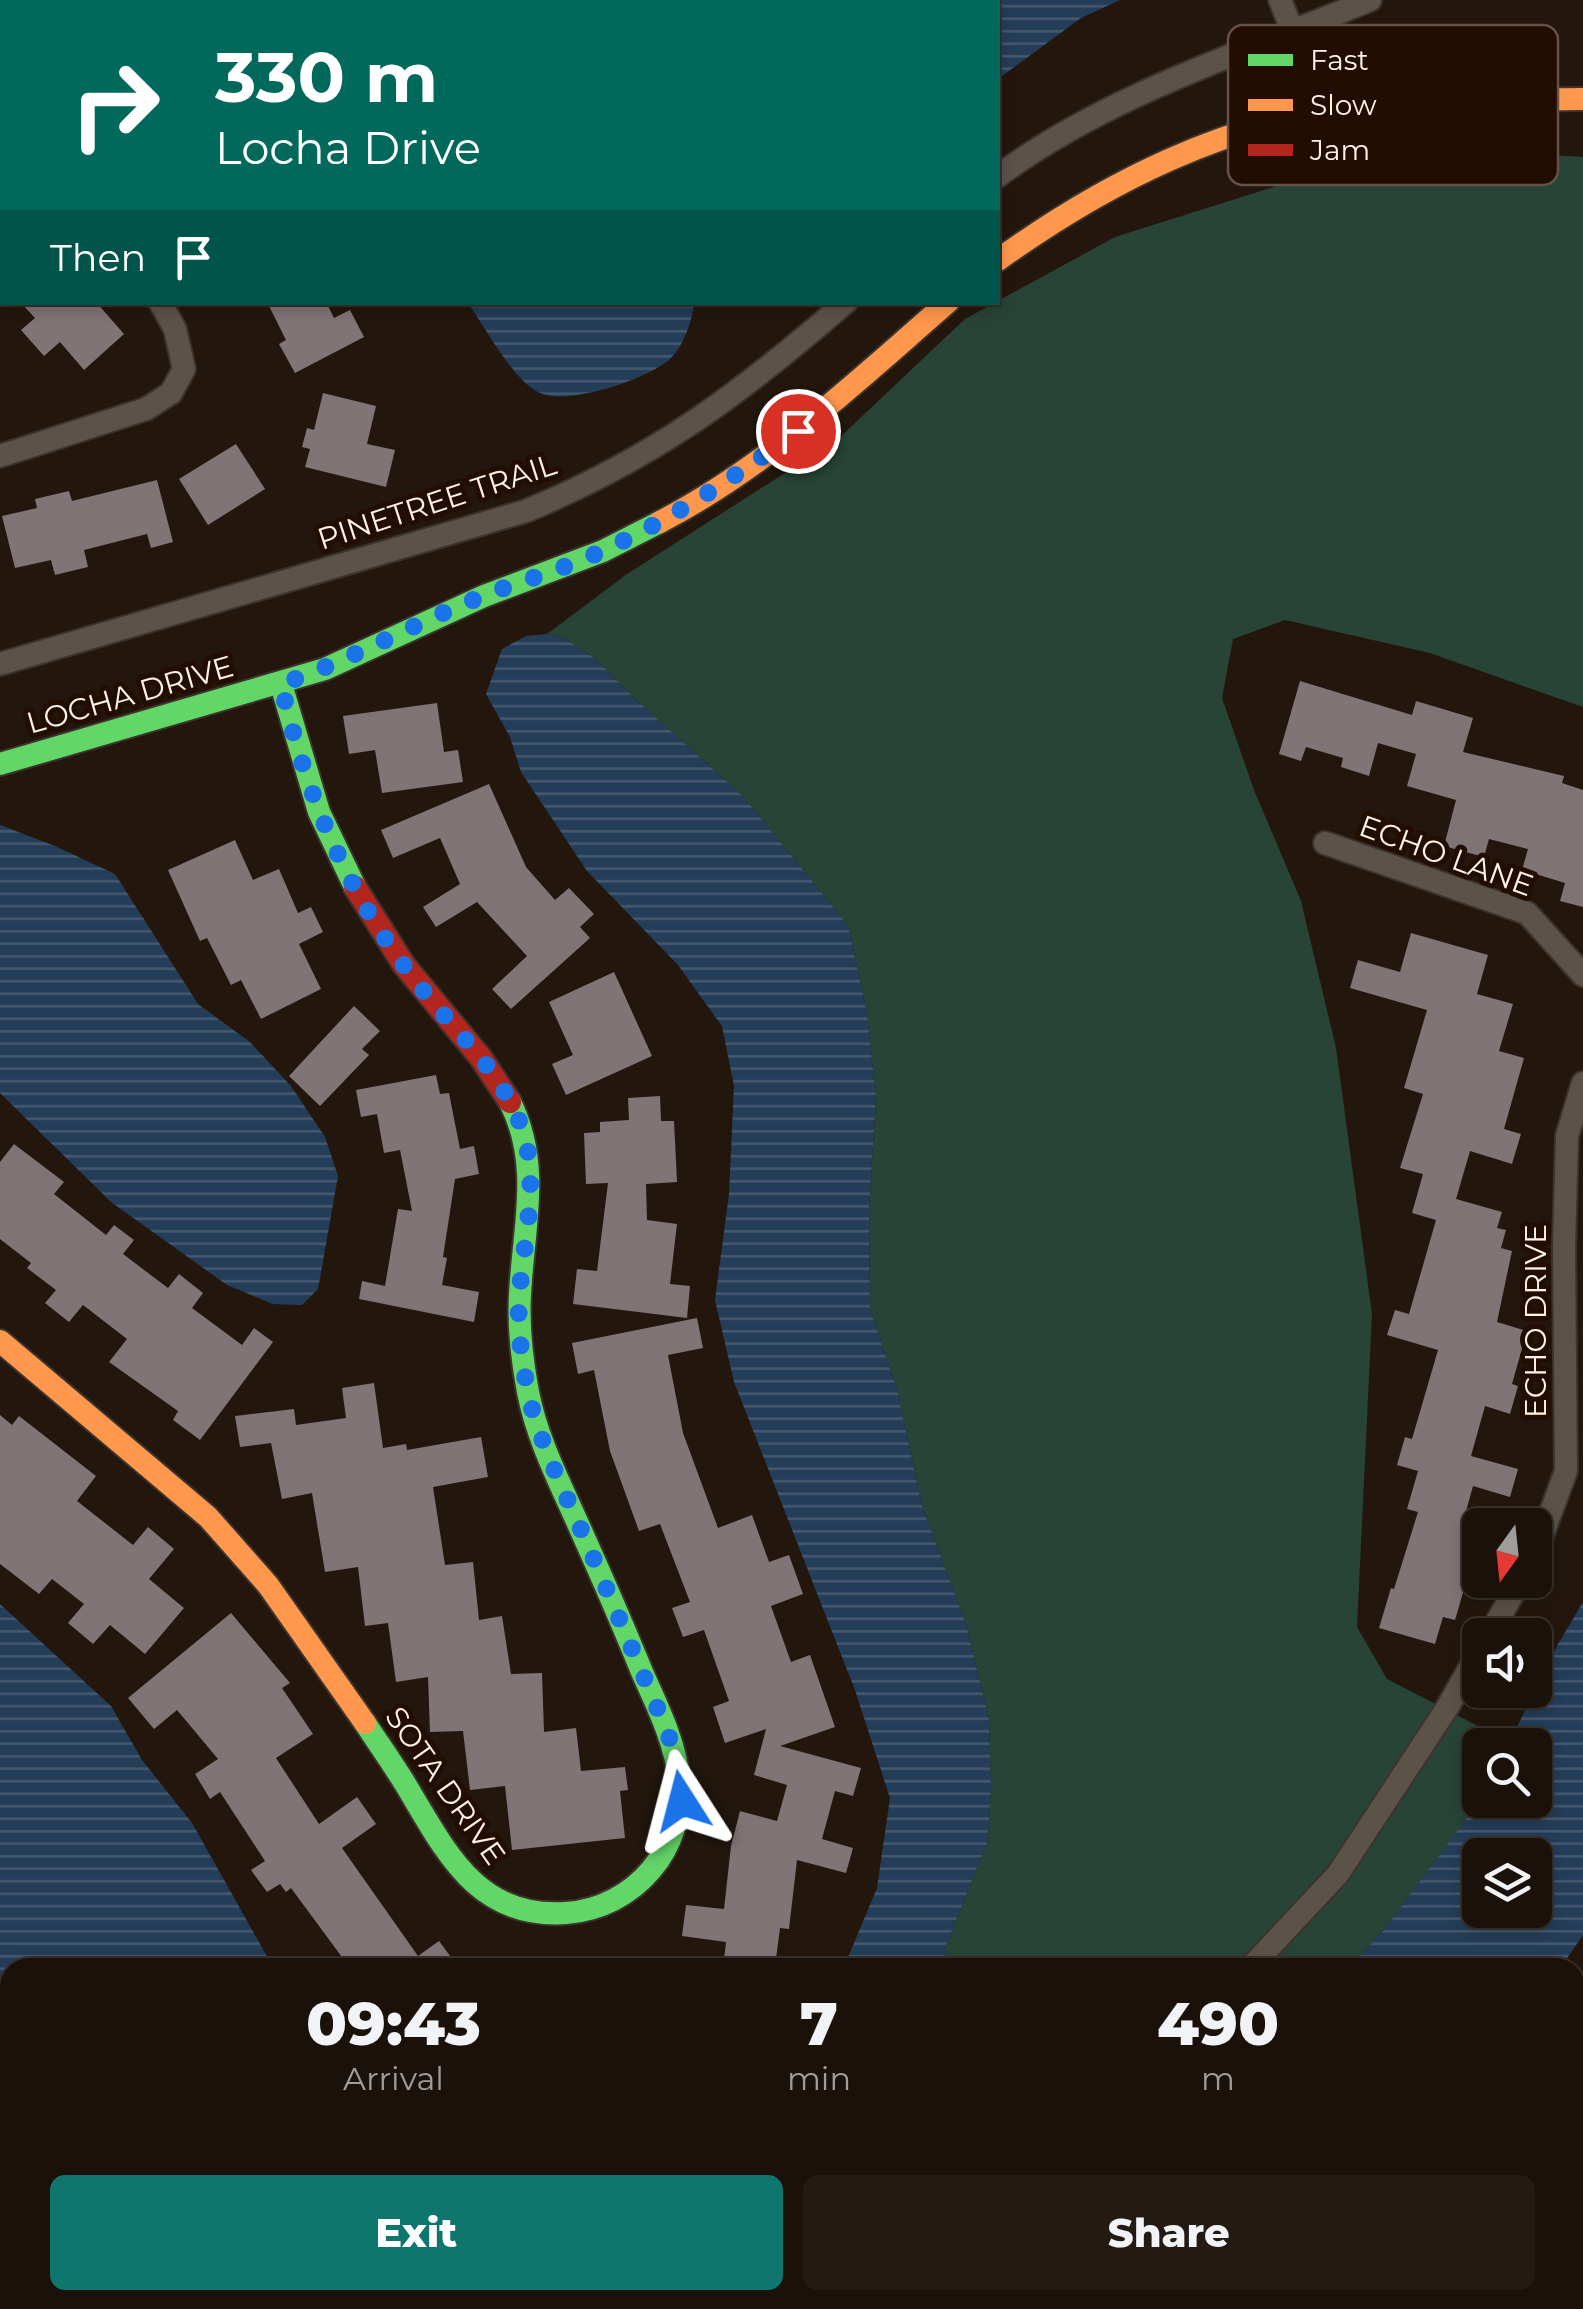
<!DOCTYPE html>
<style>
body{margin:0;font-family:Montserrat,sans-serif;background:#231a13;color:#f1f3f6;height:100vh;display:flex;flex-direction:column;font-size:38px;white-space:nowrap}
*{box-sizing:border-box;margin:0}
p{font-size:32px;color:#9f9d9c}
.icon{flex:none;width:55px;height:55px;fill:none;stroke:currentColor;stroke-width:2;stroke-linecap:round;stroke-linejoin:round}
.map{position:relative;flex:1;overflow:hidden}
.details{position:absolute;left:0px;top:1958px;width:1585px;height:352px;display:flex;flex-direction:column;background:#1a110a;border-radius:30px 30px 0 0;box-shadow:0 5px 15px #0003,0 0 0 2px #38312b}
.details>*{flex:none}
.banner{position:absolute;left:0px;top:0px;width:1000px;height:305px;box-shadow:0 5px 15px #0003,0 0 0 2px #38312b;background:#00695c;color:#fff;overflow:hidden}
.needle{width:65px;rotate:195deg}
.fabs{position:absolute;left:1462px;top:1508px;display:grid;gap:20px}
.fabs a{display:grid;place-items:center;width:90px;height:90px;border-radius:15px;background:#1a110a;box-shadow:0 5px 15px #0003,0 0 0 2px #38312b;font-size:50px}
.pin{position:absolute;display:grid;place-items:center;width:85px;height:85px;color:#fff;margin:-42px;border:5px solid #fff;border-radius:50%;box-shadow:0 2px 10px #0007}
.me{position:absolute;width:110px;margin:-55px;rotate:351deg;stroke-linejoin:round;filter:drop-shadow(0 0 8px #0008)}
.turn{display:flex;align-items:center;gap:35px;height:210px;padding:0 50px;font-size:45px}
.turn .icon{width:130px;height:130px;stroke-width:2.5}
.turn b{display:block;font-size:70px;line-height:85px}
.then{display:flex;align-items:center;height:95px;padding:0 50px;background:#0003;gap:20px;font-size:38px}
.eta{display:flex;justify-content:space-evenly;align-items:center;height:170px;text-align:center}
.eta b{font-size:60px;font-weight:800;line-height:70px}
.primary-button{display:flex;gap:20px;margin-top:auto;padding:20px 50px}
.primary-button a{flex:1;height:115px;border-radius:15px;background:#0f766e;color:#fff;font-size:40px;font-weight:800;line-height:115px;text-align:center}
.primary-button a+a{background:#231a13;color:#f1f3f6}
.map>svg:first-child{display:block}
.green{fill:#284436}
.water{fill:url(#water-rules);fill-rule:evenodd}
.building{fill:#7f7476}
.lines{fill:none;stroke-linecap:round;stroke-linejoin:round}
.street-casing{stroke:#3c332d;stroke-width:26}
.fast-casing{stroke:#3c332d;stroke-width:26}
.slow-casing{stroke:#3c332d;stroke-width:26}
.jam-casing{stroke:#3c332d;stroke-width:26}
.street{stroke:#5b524a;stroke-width:22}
.fast{stroke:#63d668;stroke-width:22}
.slow{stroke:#ff974d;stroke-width:22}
.jam{stroke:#b3261e;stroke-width:22}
.route{stroke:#1a73e8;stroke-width:18;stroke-dasharray:0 32.4}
.labels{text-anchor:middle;stroke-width:10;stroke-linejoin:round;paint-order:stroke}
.street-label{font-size:30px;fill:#fdf3eb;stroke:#230d00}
.key{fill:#230d00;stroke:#645246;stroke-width:2.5}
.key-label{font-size:28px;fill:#fdf3eb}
</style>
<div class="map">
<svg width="1583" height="2309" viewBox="0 0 1583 2309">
<defs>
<pattern id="water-rules" width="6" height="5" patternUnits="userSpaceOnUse" patternTransform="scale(2.5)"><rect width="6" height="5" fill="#243d58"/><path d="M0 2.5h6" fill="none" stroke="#455a70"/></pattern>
</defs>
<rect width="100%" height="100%" fill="#23170d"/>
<path class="green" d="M 1530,154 L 1583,157 L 1583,707 L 1430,653 L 1285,620 L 1233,639 L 1222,698 L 1254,790 L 1301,901 L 1336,1048 L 1372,1314 L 1357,1627 L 1387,1679 L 1509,1742 L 1508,1745 L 1480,1745 L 1479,1802 L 1383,1931 L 1349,1967 L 943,1967 L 946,1946 L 988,1840 L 991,1785 L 989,1719 L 966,1624 L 922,1506 L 897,1389 L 870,1309 L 869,1210 L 876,1097 L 867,1013 L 848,925 L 742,795 L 634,698 L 596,659 L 566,639 L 547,634 L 627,574 L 838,439 L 965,319 L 1115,237 L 1302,178 Z"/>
<path class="water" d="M 346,0 L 525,0 L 526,2 L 343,2 Z
M 725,0 L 1120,0 L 1081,18 L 998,79 L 998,2 Z
M 468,303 L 694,302 L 694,303 C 693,319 683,347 670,359 C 648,379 568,406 540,393 C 514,382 485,327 468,303 Z
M 547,634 L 566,639 L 596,659 L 634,698 L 742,795 L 848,925 L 867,1013 L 876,1097 L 869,1210 L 870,1309 L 897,1389 L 922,1506 L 966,1624 L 989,1719 L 991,1785 L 988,1840 L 946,1946 L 943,1967 L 844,1967 L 877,1888 L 890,1798 L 855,1690 L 734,1382 L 715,1300 L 729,1194 L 734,1086 L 722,1026 L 678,965 L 587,871 L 521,772 L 510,737 L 486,694 L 502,649 L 526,636 Z
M 0,825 L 55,846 L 115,874 L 198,1004 L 250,1042 L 291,1086 L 325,1137 L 338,1176 L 318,1289 L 302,1305 L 273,1304 L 227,1285 L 111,1202 L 0,1093 Z
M 1583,1602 L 1583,1935 L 1561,1967 L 1349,1967 L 1383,1931 L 1480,1800 L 1535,1800 L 1535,1745 L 1508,1745 L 1558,1644 ZM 1535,1855 L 1535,1910 L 1480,1910 L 1480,1855 Z
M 0,1604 L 111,1706 L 142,1760 L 192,1823 L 273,1967 L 10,1968 L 10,2238 L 0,2238 Z"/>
<path class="building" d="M 20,302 L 96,302 L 124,334 L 84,370 L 60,342 L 44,356 L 21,330 L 35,318 Z
M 267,302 L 326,302 L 334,318 L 350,310 L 364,337 L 295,373 L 279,344 L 286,340 Z
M 323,393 L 376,406 L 367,444 L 395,450 L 386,487 L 305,467 L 310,449 L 302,447 L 307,428 L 314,430 Z
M 236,444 L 265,489 L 208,525 L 179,479 Z
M 157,480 L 173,542 L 151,548 L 147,534 L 84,550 L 88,567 L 55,575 L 51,560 L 15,568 L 2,516 L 37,508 L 35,499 L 69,491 L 72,501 Z
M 1300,681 L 1412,715 L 1416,701 L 1473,718 L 1463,752 L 1564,776 L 1562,783 L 1583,790 L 1583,907 L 1560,901 L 1565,883 L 1522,870 L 1528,849 L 1489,839 L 1484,857 L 1444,846 L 1456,800 L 1407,786 L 1416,754 L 1378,743 L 1369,776 L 1341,767 L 1343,758 L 1306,747 L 1301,761 L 1279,754 Z
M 437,703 L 444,752 L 458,750 L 463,782 L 382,793 L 375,750 L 349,754 L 343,716 Z
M 489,784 L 526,867 L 555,900 L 569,888 L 594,914 L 580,927 L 590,938 L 511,1009 L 492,989 L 527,956 L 477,902 L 436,927 L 423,907 L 460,884 L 440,838 L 393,858 L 381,830 Z
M 235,840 L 253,880 L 279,869 L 298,913 L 311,907 L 323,932 L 299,944 L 321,989 L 261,1019 L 241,980 L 231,985 L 207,938 L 200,941 L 168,870 Z
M 1411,933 L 1488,955 L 1477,994 L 1513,1004 L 1499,1051 L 1524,1058 L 1504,1129 L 1521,1134 L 1512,1164 L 1470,1151 L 1456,1199 L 1502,1212 L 1497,1228 L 1506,1230 L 1501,1248 L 1512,1251 L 1497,1322 L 1527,1331 L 1512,1384 L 1518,1386 L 1510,1414 L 1485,1406 L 1471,1456 L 1518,1469 L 1510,1497 L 1473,1486 L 1460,1533 L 1479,1538 L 1455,1620 L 1443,1617 L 1435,1644 L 1379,1628 L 1391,1588 L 1394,1589 L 1418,1512 L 1407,1509 L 1418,1471 L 1397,1465 L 1405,1437 L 1412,1439 L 1438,1350 L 1387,1335 L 1395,1310 L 1409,1314 L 1436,1220 L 1412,1213 L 1423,1174 L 1400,1168 L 1423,1094 L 1404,1088 L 1427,1010 L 1350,988 L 1358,960 L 1400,972 Z
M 614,972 L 652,1056 L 566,1095 L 552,1064 L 573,1055 L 549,1002 Z
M 354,1006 L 380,1031 L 362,1049 L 369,1055 L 320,1106 L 289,1076 Z
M 436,1075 L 440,1094 L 449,1093 L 460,1149 L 474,1146 L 479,1174 L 455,1179 L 443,1257 L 447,1258 L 442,1285 L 479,1292 L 474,1322 L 359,1299 L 362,1281 L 385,1286 L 398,1209 L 412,1211 L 400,1150 L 384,1153 L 377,1114 L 361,1117 L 356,1090 Z
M 660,1096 L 661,1121 L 674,1121 L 677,1182 L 646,1184 L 647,1220 L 677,1224 L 670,1284 L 690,1286 L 687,1318 L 573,1304 L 577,1269 L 597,1271 L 608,1183 L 586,1184 L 584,1133 L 600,1132 L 600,1122 L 629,1120 L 628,1098 Z
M 14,1144 L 64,1182 L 54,1194 L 106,1235 L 114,1225 L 134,1240 L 123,1254 L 168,1288 L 179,1274 L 203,1293 L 192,1308 L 242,1345 L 254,1328 L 273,1342 L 200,1440 L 173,1420 L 178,1411 L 109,1362 L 127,1339 L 83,1305 L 69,1322 L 45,1303 L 56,1290 L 27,1268 L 31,1263 L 0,1239 L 0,1162 Z
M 697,1318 L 703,1348 L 668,1355 L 683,1433 L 718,1528 L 752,1515 L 769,1562 L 789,1555 L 803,1594 L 771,1606 L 791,1662 L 810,1655 L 835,1727 L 780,1746 L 861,1768 L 853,1796 L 835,1791 L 822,1839 L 853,1848 L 846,1873 L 797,1860 L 789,1929 L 780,1928 L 776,1959 L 763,1957 L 762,1968 L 723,1968 L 726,1942 L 682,1936 L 686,1905 L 724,1909 L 731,1846 L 740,1811 L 777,1821 L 787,1785 L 754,1775 L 766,1729 L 725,1743 L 713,1707 L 729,1701 L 704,1630 L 683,1637 L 672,1608 L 690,1602 L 660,1524 L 639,1531 L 610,1451 L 594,1370 L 578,1374 L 572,1343 Z
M 374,1383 L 383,1448 L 406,1444 L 407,1450 L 481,1437 L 488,1477 L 433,1487 L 445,1565 L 473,1562 L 479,1620 L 502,1616 L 511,1674 L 542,1673 L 544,1732 L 576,1728 L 581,1771 L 625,1767 L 628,1790 L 620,1791 L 625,1838 L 512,1850 L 505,1786 L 470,1790 L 463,1731 L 430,1732 L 428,1677 L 396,1682 L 388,1623 L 365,1626 L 358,1567 L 325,1572 L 312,1493 L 282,1499 L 271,1443 L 240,1447 L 235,1416 L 294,1409 L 296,1425 L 346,1418 L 342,1388 Z
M 0,1415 L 12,1425 L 19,1416 L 96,1476 L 77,1501 L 133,1545 L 148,1527 L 174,1549 L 149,1579 L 184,1608 L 145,1654 L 110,1625 L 93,1644 L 68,1623 L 84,1604 L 52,1579 L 39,1594 L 0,1564 Z
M 231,1613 L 290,1683 L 282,1688 L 313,1734 L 276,1758 L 319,1824 L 357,1797 L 376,1824 L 342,1848 L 418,1956 L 439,1941 L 459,1968 L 350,1968 L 291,1888 L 286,1892 L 280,1884 L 267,1892 L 251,1870 L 265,1861 L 220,1792 L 210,1799 L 195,1774 L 218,1759 L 177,1710 L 154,1729 L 128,1698 Z"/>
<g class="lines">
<g class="street-casing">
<path id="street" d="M 607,0 L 608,2
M 1280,0 L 1293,32
M 0,112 L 2,115
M 998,176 C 1107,95 1245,52 1370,0
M 0,456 L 146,409 L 171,393 L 184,369 L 175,329 L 160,302
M 0,664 L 526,511 C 656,457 740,394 846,302
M 1325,843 L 1527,913 L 1583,975
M 1535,1555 L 1566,1471 L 1564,1247 L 1567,1136 L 1583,1083
M 1489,1635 L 1521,1580
M 1250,1968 L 1338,1874 L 1447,1708 L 1480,1650
M 1575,2176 L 1583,2172
M 1035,2301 L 1061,2309
M 1370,2309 L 1383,2300"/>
</g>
<g class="fast-casing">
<path id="fast" d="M 281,684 L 319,812 L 355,887
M 0,764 L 325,669 L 484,596 L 603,551 L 660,522
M 365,1723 C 380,1746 396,1768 410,1792 C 448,1856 480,1919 566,1913 C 635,1908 686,1848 679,1779 C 675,1741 657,1706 642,1672 C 622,1623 601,1575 579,1526 C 560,1483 537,1439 528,1392 C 522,1360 518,1328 520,1295 C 523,1228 542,1166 510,1102"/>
</g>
<g class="slow-casing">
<path id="slow" d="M 998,260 C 1108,181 1225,123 1361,105 C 1434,96 1509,100 1583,99
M 660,522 C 768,466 857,381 948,302
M 0,1341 L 208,1517 L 268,1585 L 365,1723"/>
</g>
<g class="jam-casing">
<path id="jam" d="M 355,887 L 404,965 L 481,1058 L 510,1102"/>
</g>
<use href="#street" class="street"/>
<use href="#fast" class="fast"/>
<use href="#slow" class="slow"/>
<use href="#jam" class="jam"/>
</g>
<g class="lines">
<path class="route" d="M 682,1801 L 678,1764 L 666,1728 C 639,1666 613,1603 586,1541 C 568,1499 547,1458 534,1415 C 527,1394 524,1370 521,1348 C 509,1273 548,1196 520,1123 C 501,1075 464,1039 432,1001 C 352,906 308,803 281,684 C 351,660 415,623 483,596 C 523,580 565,569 604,550 C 674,518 736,476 798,431"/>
</g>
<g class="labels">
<g class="street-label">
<text transform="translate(437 502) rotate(-18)" y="10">PINETREE TRAIL</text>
<text transform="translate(130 695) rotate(-16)" y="10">LOCHA DRIVE</text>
<text transform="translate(1446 856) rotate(20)" y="10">ECHO LANE</text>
<text transform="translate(1536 1321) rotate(-90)" y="10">ECHO DRIVE</text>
<text transform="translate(445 1786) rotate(55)" y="10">SOTA DRIVE</text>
</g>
</g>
<rect x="1228" y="25" width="330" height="160" rx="15" class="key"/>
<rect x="1248" y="54" width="45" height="12" fill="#63d668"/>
<rect x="1248" y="99" width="45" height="12" fill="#ff974d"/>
<rect x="1248" y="144" width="45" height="12" fill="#b3261e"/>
<g class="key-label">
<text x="1310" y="70">Fast</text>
<text x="1310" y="115">Slow</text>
<text x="1310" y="160">Jam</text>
</g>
</svg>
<div class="fabs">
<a><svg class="needle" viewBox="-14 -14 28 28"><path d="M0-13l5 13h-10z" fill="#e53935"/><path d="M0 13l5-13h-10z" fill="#9f9d9c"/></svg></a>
<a><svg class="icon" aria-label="sound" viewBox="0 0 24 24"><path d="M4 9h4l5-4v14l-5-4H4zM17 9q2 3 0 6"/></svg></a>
<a><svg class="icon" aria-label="search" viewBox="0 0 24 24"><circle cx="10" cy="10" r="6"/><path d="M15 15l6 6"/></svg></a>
<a><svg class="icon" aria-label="layers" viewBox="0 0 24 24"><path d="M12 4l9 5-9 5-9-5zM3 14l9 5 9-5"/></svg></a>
</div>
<div class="pin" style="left:798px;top:431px;background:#d93025"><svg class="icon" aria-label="arrive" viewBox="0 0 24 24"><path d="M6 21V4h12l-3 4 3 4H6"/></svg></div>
<svg class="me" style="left:682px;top:1801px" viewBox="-20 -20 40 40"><path d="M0-17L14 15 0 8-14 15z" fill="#1a73e8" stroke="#fff" stroke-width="4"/></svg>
<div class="banner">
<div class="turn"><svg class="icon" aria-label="right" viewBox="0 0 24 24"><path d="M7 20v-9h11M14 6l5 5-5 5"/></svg><div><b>330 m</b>Locha Drive</div></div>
<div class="then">Then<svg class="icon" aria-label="arrive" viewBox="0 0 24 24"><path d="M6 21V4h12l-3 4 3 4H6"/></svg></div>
</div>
<section class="details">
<div class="eta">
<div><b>09:43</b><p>Arrival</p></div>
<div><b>7</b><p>min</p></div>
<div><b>490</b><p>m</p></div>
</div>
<div class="primary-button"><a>Exit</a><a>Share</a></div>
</section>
</div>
